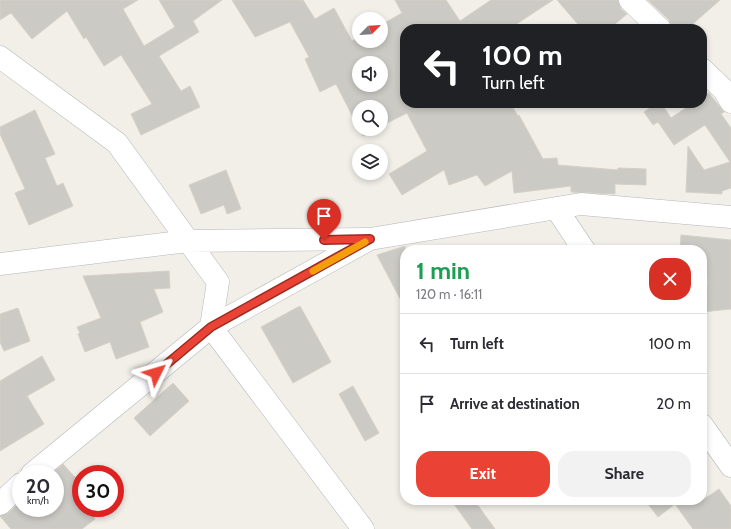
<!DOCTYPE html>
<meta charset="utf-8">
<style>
body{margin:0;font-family:Cabin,sans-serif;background:#f2f2f3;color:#2b2b33;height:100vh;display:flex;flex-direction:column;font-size:15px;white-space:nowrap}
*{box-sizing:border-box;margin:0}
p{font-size:13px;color:#7c7c81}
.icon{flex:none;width:22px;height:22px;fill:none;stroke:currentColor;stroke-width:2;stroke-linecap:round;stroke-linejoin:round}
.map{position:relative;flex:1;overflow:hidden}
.sheet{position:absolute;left:400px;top:245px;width:307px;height:260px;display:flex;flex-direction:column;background:#fff;border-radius:16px;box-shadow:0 2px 6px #0003}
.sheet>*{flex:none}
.banner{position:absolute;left:400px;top:24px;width:307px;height:84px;border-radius:16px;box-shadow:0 2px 6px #0003;background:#202124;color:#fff;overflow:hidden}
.needle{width:26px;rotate:66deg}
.buttons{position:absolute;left:352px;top:12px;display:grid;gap:8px}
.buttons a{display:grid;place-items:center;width:36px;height:36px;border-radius:50%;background:#fff;box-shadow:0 2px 6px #0003;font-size:20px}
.speed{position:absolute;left:12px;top:465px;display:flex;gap:8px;font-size:20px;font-weight:700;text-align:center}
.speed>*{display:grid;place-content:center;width:52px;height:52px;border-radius:50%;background:#fff;box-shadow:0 2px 6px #0003;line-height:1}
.speed small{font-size:10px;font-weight:400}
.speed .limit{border:6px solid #d22;background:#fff;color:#111}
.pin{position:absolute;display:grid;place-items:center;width:34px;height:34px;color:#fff;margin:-41px -17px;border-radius:50% 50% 50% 0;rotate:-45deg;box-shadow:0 0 4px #0007}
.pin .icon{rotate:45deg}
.me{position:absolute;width:44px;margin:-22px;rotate:50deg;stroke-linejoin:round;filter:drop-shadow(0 0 3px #0008)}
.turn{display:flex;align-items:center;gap:14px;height:84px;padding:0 16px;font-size:18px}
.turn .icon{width:52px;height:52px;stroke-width:2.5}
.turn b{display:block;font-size:28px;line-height:34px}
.round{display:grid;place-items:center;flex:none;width:42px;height:42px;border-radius:16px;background:#f2f2f3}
.overview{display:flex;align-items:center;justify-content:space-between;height:68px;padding:0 16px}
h1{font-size:24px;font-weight:800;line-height:30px;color:#1e9e55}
.primary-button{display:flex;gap:8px;margin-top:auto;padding:8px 16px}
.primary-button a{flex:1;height:46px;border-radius:16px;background:#ea4335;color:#fff;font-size:16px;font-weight:800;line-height:46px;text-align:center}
.primary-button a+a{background:#f2f2f3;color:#2b2b33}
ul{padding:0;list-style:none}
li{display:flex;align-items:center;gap:12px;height:60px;padding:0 16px;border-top:1px solid #e1e1e2}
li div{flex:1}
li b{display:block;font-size:15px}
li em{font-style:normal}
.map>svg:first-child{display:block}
.building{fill:#cccac5;stroke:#d6d1c6;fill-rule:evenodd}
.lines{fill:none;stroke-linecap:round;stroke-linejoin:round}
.minor-casing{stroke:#b5b8bc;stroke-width:23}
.minor{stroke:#fff;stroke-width:22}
.route-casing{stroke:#982c22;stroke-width:10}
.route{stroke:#ea4335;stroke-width:7}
.slow{stroke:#f59e0b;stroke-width:7}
</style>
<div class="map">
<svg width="731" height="529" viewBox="0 0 731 529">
<rect width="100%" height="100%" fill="#f1efe8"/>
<path class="building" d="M 0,0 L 138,0 L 123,9 L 144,46 L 175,27 L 159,0 L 222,0 L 193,21 L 199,32 L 159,56 L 181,91 L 190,86 L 200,107 L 141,135 L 131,114 L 152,104 L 121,55 L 104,66 L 86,37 L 84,39 L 67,11 L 32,39 L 11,13 L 0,20 Z
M 232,0 L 303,0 L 315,19 L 334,8 L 352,41 L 359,37 L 359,41 L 381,41 L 381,25 L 402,13 L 395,0 L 446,0 L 460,21 L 491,0 L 553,0 L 509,29 L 405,29 L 405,103 L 510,103 L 518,116 L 519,115 L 543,159 L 557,158 L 558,165 L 618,170 L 618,168 L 646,169 L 646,185 L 615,184 L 615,194 L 571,192 L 571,186 L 514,193 L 512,171 L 485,186 L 477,175 L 449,185 L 444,170 L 402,195 L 389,174 L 427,151 L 407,113 L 381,126 L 381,107 L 359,107 L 359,129 L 336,84 L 320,92 L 305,59 L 309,57 L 290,22 L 255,37 ZM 359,63 L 381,63 L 381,85 L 359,85 Z
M 557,0 L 618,0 L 621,9 L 627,14 L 609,29 L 582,29 Z
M 648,0 L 720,0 L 687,29 L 672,29 L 669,20 Z
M 709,93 L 724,112 L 721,114 L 731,128 L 731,188 L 722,191 L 722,194 L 686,192 L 688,146 L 704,170 L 730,162 L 705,125 L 674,145 L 658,122 L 653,125 L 644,112 L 657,103 L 661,103 L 671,118 L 693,103 L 702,103 L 702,97 Z
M 35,110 L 55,154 L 45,158 L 57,186 L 63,183 L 73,206 L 29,225 L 15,193 L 25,189 L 0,134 L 0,127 Z
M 359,129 L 376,129 L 363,136 Z
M 226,170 L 241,209 L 227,214 L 224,205 L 201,214 L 189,185 Z
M 681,235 L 731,240 L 731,309 L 702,312 L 702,284 L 708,284 L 704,254 L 702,254 L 702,250 L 680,250 Z
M 405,246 L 405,308 L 377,255 Z
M 169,271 L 170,288 L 154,289 L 163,312 L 140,322 L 149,347 L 116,359 L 110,342 L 85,352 L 78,334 L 80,333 L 77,327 L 101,318 L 83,276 Z
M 300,306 L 331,362 L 293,383 L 261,327 Z
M 18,308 L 30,341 L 4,351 L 0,342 L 0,314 Z
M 42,356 L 55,380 L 27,396 L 44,424 L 0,451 L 0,381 Z
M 173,383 L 189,401 L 150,436 L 134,418 Z
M 353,386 L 379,433 L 365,441 L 339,394 Z
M 63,464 L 81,484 L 81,508 L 103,508 L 94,517 L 95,519 L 82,529 L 11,529 L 0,516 L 8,513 L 21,501 L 21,508 L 55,508 L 55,471 Z
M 719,489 L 731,506 L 731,529 L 693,529 L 675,504 L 658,517 L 645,500 L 703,500 Z
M 451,500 L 474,500 L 495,529 L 472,529 Z"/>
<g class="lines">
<g class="minor-casing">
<path id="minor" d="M 630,0 L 660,29
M 0,57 L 117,143 L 218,282 L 211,327 L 363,529
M 702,69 L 724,90 L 731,102
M 556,208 L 584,250
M 0,264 L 188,241 L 367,239
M 702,425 L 731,466
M 32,474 L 211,327 L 370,239 L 581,204 L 731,217
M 0,504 L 21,484"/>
</g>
<use href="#minor" class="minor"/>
</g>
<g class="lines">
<g class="route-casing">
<path id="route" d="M 156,373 L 211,327 L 370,239 L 324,240"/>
</g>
<use href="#route" class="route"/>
<path class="slow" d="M 313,271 L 365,242"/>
</g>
</svg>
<div class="buttons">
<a><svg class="needle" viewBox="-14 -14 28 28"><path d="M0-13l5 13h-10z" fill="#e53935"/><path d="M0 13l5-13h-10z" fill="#7c7c81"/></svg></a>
<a><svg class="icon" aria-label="sound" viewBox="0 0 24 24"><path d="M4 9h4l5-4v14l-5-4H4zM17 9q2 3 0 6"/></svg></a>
<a><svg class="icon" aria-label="search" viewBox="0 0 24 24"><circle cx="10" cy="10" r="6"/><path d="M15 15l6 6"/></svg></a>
<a><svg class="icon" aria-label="layers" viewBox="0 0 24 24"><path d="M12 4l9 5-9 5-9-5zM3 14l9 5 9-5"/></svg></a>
</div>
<div class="speed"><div>20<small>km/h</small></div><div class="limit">30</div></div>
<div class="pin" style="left:324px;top:240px;background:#d93025"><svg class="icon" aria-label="arrive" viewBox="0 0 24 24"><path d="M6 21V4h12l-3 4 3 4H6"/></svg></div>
<svg class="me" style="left:156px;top:373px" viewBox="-20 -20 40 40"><path d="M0-17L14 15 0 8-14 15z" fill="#ea4335" stroke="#fff" stroke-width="4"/></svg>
<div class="banner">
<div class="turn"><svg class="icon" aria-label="left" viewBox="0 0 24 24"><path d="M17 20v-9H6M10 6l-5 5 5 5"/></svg><div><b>100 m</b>Turn left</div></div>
</div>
<section class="sheet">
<div class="overview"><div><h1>1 min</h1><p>120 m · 16:11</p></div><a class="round" style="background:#d93025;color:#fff"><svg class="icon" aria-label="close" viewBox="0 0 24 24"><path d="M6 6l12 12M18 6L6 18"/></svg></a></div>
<ul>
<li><svg class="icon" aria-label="left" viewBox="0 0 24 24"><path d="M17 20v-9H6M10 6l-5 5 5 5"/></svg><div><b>Turn left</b></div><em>100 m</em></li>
<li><svg class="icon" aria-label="arrive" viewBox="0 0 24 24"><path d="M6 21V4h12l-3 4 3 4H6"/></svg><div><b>Arrive at destination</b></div><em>20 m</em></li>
</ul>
<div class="primary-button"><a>Exit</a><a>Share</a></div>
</section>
</div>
